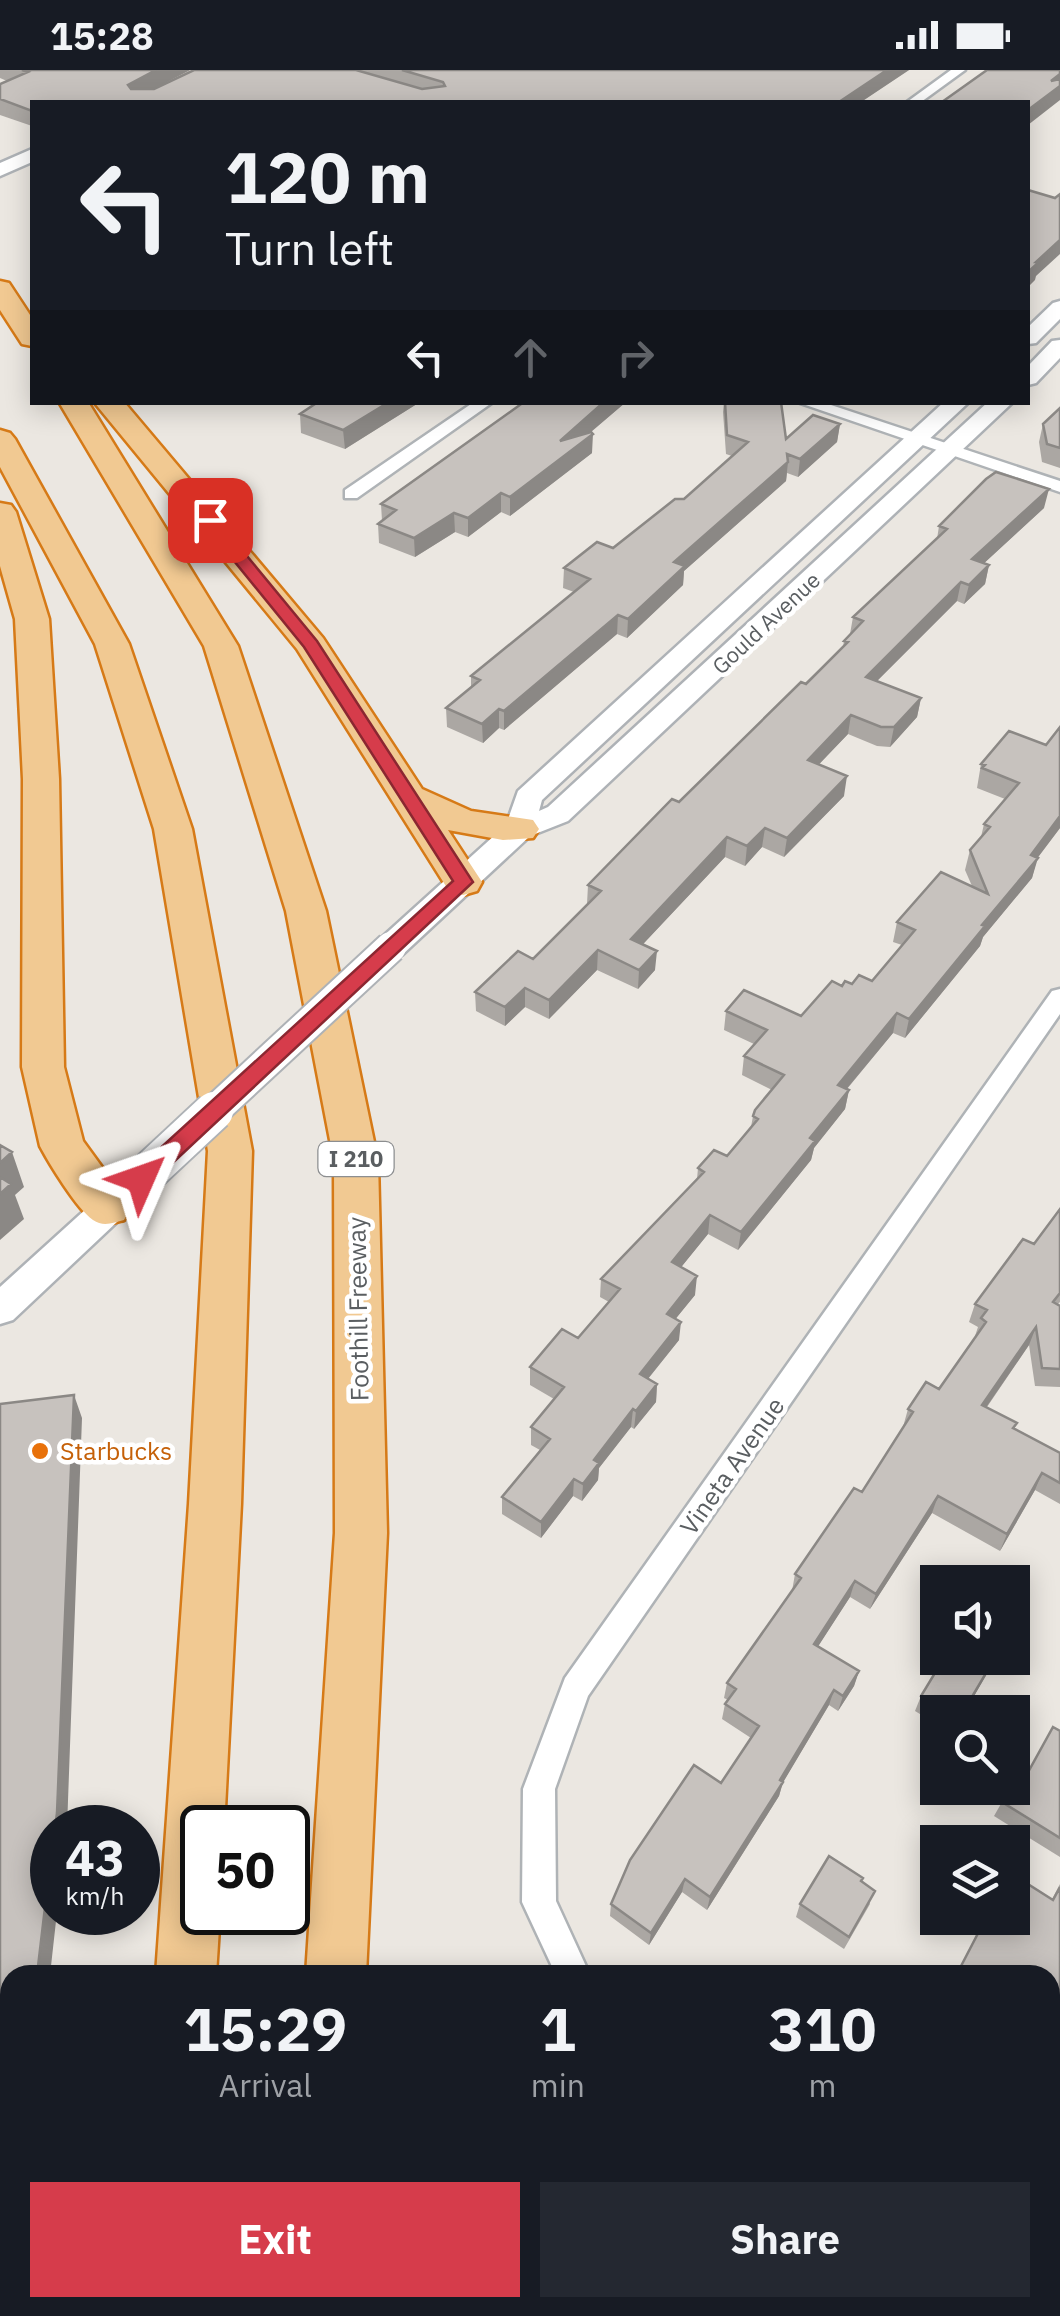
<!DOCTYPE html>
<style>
body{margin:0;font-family:"IBM Plex Sans",sans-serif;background:#242831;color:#f1f3f6;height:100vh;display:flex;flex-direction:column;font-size:38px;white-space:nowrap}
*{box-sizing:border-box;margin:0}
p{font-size:32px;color:#9ea1a6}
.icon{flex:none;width:55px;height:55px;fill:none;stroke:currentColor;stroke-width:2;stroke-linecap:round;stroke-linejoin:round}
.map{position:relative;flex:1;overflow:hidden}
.sheet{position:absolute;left:0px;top:1895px;width:1060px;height:352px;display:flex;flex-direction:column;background:#171b24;border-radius:30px 30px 0 0;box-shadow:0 5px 25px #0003}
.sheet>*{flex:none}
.guide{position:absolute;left:30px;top:30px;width:1000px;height:305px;border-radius:0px;box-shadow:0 5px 25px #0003;background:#171b24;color:#f1f3f6;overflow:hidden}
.controls{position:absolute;left:920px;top:1495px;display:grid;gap:20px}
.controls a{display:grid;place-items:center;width:110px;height:110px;border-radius:0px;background:#171b24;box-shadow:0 5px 25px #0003;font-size:50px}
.speed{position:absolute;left:30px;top:1735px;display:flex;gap:20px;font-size:50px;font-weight:700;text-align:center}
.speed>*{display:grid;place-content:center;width:130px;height:130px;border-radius:50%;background:#171b24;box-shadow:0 5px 25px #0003;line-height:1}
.speed small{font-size:25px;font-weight:400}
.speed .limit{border:5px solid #111;border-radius:15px;background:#fff;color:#111}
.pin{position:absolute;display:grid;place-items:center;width:85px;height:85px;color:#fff;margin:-42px;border-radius:20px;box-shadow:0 5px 15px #0006}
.me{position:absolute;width:110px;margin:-55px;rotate:47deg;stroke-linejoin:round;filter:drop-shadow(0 0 8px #0008)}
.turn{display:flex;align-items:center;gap:35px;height:210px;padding:0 30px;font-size:45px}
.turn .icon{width:130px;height:130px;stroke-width:2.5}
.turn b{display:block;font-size:70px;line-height:85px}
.lanes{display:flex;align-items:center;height:95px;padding:0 30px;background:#0003;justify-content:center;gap:50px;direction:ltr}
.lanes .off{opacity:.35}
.eta{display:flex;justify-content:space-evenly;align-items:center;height:170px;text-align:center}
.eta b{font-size:60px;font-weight:700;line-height:70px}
.action{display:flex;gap:20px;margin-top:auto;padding:20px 30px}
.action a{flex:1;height:115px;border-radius:0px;background:#d63c4b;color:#fff;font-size:40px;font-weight:700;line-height:115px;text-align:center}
.action a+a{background:#242831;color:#f1f3f6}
.status{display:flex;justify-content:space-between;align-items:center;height:70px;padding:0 50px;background:#171b24;direction:ltr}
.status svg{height:28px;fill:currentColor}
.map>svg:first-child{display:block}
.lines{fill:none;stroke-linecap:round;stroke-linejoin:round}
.street-casing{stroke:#afb3b6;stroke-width:5}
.secondary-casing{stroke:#aeb2b6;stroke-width:5}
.highway-casing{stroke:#d67a17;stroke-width:5}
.street{fill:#fff;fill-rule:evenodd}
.secondary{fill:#fff;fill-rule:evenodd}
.highway{fill:#f1c992;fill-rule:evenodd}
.secondary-bridge-far1-casing{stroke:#aeb2b6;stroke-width:34;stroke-linecap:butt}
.secondary-bridge-casing{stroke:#aeb2b6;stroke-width:42;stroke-linecap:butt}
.secondary-bridge-far1{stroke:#fff;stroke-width:30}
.secondary-bridge{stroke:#fff;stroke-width:38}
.wall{fill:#aba7a3}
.shaded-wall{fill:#8b8885}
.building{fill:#c7c2be;stroke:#8b8885;stroke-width:2.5}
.route{fill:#d63c4b;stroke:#8b2731;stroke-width:2.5}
.food-dot{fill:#e8710a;stroke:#fff;stroke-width:4}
.labels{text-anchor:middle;stroke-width:9;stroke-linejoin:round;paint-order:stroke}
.far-street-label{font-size:22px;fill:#5a5e61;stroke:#fff}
.shield{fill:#fff;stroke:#8c8e90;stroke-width:2.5}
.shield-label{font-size:22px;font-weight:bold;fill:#5a5e61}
.street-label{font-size:25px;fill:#5a5e61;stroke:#fff}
.food-label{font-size:25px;fill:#c56008;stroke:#fff;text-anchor:start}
</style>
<div class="status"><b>15:28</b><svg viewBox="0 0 49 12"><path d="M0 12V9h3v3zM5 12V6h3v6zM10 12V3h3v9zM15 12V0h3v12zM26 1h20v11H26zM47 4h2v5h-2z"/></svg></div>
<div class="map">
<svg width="1060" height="2246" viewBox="0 0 1060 2246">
<rect width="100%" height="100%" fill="#ebe7e1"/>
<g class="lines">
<g class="street-casing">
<path id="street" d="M 951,0 L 965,0 L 921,32 L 907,32 Z
M 474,332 L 493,332 L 357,428 L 345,428 L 345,420 Z
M 797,332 L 822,332 L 1060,411 L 1060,422 Z
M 1060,919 L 1060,944 L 588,1626 L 555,1719 L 556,1831 L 590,1905 L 556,1905 L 522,1832 L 523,1719 L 565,1608 L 1052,921 Z
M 944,2238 L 990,2238 L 994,2246 L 948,2246 Z"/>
</g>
<g class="secondary-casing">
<path id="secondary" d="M 32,79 L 32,92 L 0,106 L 0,93 Z
M 1060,231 L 1060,249 L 1036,273 L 1028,274 L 1028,257 L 1053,233 Z
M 1060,270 L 1060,288 L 1036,313 L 1028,315 L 1028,296 L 1052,271 Z
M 944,332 L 969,332 L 542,730 L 539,741 L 548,737 L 988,332 L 1013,332 L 568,751 L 530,766 L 402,885 L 391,888 L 380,885 L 375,877 L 380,869 L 506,755 L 518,721 Z
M 141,1096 L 153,1100 L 158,1109 L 153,1118 L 13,1250 L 0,1254 L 0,1217 L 129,1100 Z"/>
</g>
<g class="highway-casing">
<path id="highway" d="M 0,211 L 9,213 L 32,248 L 32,276 L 22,274 L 0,240 Z
M 59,332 L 88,332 L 238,576 L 326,841 L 378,1091 L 387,1463 L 366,1905 L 306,1905 L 335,1463 L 334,1091 L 286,841 L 204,576 Z
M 94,332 L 124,332 L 323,568 L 422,719 L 471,741 L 533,750 L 539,759 L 533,768 L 503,770 L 448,760 L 482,812 L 477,821 L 463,825 L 449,821 L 297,579 Z
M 0,360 L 10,363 L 15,369 L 129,574 L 192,759 L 252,1081 L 241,1434 L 224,1758 L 202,1758 L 202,1842 L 220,1842 L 216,1905 L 156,1905 L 189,1434 L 208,1081 L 154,759 L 95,574 L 0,397 Z
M 0,433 L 11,435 L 16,442 L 49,549 L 59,709 L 64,997 L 83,1071 L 131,1137 L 124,1150 C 113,1153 103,1157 93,1150 C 77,1139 49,1093 40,1076 L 22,997 L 23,709 L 15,549 L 0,496 Z
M 132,2238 L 200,2238 L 199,2246 L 131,2246 Z
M 286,2238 L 354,2238 L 354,2246 L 286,2246 Z"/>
</g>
<use href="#street" class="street"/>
<use href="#secondary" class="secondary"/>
<use href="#highway" class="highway"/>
<g class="secondary-bridge-far1-casing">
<path id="secondary-bridge-far1" d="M 212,1043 L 391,877"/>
</g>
<g class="secondary-bridge-casing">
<path id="secondary-bridge" d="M 141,1109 L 214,1041"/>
</g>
<use href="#secondary-bridge-far1" class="secondary-bridge-far1"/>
<use href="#secondary-bridge" class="secondary-bridge"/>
</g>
<path class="wall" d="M 0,0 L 190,0 L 154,19 L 194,0 L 909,0 L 861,32 L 32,32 L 32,56 L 0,45 L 0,14 L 7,11 L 0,8 Z
M 420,332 L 345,379 L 301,363 L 300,344 Z
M 524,332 L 626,332 L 591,362 L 592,383 L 510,446 L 501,442 L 468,467 L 455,462 L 415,487 L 379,473 L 378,454 L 382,451 L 381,434 Z
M 724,332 L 781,332 L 786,369 L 840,354 L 837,372 L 798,407 L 787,403 L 786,411 L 684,501 L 683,515 L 627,568 L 617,564 L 504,660 L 499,658 L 483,673 L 447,657 L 446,638 L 471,617 L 471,606 L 574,522 L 563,518 L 564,498 L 613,478 L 684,429 L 732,386 L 726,384 L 723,342 Z
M 1060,338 L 1060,398 L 1042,392 L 1039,372 L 1043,354 Z
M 1044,438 L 984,493 L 989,495 L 985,514 L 964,534 L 957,531 L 877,611 L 921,628 L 917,647 L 890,677 L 877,676 L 848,664 L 819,694 L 844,726 L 784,787 L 762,777 L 745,796 L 725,787 L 643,874 L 655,900 L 638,919 L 597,900 L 549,949 L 525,937 L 505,956 L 476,941 L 475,922 L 533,889 L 587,834 L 588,815 L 679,732 L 843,577 L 844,571 L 850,564 L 853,547 L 937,469 L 939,456 Z
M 1060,658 L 1060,758 L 1037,788 L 1032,808 L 983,867 L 980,876 L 905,968 L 893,963 L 847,1019 L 849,1020 L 845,1039 L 814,1078 L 811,1090 L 738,1180 L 708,1164 L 681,1197 L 695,1225 L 675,1249 L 679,1270 L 648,1309 L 657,1314 L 656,1332 L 634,1359 L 631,1357 L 599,1398 L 598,1410 L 582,1431 L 573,1426 L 541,1468 L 502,1444 L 502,1427 L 540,1380 L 531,1375 L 531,1357 L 554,1329 L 530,1315 L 530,1297 L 578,1268 L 609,1232 L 600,1227 L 601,1209 L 697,1109 L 698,1098 L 727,1086 L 751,1057 L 753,1046 L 772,1020 L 742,1005 L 744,986 L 754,974 L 724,960 L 726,941 L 801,946 L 842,916 L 872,911 L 902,875 L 893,872 L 897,852 L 972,816 L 965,800 L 970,780 L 981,767 L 984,754 L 1005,729 L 977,718 L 981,694 L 1046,675 Z
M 1060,1139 L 1060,1232 L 1058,1234 L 1060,1236 L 1060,1317 L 1035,1316 L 1029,1275 L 987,1337 L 1017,1353 L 1014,1359 L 1060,1383 L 1060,1434 L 1035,1420 L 1000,1481 L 932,1443 L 870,1539 L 850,1527 L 818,1576 L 859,1601 L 854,1616 L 838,1641 L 829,1635 L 783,1712 L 779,1726 L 707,1840 L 682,1822 L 649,1875 L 610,1846 L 611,1834 L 721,1713 L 751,1668 L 722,1649 L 725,1634 L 728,1630 L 724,1628 L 727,1613 L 792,1521 L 795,1504 L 862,1422 L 903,1357 L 908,1339 L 939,1319 L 976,1267 L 975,1266 L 978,1257 L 969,1252 L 975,1234 L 1034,1174 Z
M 989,1600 L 965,1642 L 938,1642 L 938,1655 L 915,1641 L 921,1626 Z
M 1060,1661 L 1060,1787 L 994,1746 L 1010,1718 L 1027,1704 Z
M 861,1811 L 870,1834 L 844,1879 L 796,1847 L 800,1834 Z
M 1060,1814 L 1060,1982 L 1050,1905 L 956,1905 L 985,1848 L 1012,1848 L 1052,1829 Z"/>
<path class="shaded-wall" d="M 156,0 L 190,0 L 130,31 L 128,15 Z
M 887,0 L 909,0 L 861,32 L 839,32 Z
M 1060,4 L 1060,30 L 1028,55 L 1028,40 L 1051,11 Z
M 1060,170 L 1060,184 L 1036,206 L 1035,210 L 1028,217 L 1028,202 L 1036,192 Z
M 389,332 L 420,332 L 345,379 L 343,360 Z
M 604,332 L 626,332 L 559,389 L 560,371 Z
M 840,354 L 837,372 L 798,407 L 800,389 Z
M 593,364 L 592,383 L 510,446 L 510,427 Z
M 788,392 L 786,411 L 684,501 L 683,515 L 627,568 L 628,549 L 674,492 Z
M 1049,419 L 1044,438 L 968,508 L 972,489 Z
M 501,423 L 501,442 L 468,467 L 468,448 Z
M 454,443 L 455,462 L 415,487 L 414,468 Z
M 989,495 L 985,514 L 964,534 L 969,515 Z
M 961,512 L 957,531 L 862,626 L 866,607 Z
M 618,545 L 617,564 L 504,660 L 504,641 Z
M 921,628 L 917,647 L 890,677 L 894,657 Z
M 499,639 L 499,658 L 483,673 L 482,654 Z
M 851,645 L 848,664 L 805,709 L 808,690 Z
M 847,706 L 844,726 L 784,787 L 787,768 Z
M 1060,746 L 1060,758 L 1033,794 L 1038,788 L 1032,808 L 983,867 L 980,876 L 905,968 L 909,949 L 982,855 Z
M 765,758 L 762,777 L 745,796 L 747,776 Z
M 727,767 L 725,787 L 630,888 L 631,869 Z
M 598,880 L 597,900 L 549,949 L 549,930 Z
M 657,881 L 655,900 L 638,919 L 639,900 Z
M 525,918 L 525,937 L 505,956 L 505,937 Z
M 897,943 L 893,963 L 834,1034 L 838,1015 Z
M 849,1020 L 845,1039 L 814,1078 L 811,1090 L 738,1180 L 741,1162 L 810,1068 Z
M 12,1082 L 24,1117 L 15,1125 L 24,1149 L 0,1170 L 0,1093 Z
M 710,1145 L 708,1164 L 670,1211 L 672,1192 Z
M 697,1206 L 695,1225 L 665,1262 L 667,1244 Z
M 681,1252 L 679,1270 L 638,1321 L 640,1304 Z
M 1036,1257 L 1029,1275 L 976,1352 L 982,1335 Z
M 657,1314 L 656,1332 L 634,1359 L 636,1341 Z
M 74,1325 L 82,1348 L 67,1758 L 55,1758 Z
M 633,1339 L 631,1357 L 599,1398 L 598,1410 L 582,1431 L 583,1414 L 594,1390 Z
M 1042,1403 L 1035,1420 L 1000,1481 L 1007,1464 Z
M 574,1409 L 573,1426 L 541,1468 L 541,1452 Z
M 938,1426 L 932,1443 L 870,1539 L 876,1524 Z
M 855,1511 L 850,1527 L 810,1589 L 814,1574 Z
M 995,1588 L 965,1642 L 963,1642 Z
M 859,1601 L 854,1616 L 838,1641 L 843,1626 Z
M 834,1620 L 829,1635 L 778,1721 L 783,1712 L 779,1726 L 707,1840 L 710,1827 Z
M 52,1778 L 52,1842 L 57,1842 L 50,1905 L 37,1905 Z
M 685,1809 L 682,1822 L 649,1875 L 651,1863 Z
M 10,2015 L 10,2042 L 0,2054 L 0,2027 Z"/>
<path class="building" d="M 22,0 L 156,0 L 128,15 L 131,19 L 154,19 L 194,0 L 356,0 L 422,19 L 445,16 L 443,12 L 402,0 L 887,0 L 839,32 L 32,32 L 32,41 L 0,29 L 0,14 L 28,2 Z
M 987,0 L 1060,0 L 1060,4 L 1051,11 L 1060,9 L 1060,16 L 1028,40 L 1028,32 L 942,32 Z
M 1028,120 L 1055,128 L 1060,124 L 1060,170 L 1036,192 L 1039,192 L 1028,202 Z
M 318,332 L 389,332 L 343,360 L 300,344 Z
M 524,332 L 604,332 L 560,371 L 591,362 L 593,364 L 510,427 L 501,423 L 468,448 L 454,443 L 414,468 L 378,454 L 396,440 L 381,434 Z
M 725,332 L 781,332 L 786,369 L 813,345 L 840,354 L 800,389 L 787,384 L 788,392 L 674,492 L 685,496 L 628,549 L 618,545 L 504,641 L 499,639 L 482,654 L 446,638 L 480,610 L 471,606 L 590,509 L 564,498 L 597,472 L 613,478 L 675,429 L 684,429 L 748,372 L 727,365 Z
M 1060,338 L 1060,378 L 1047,374 L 1043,354 Z
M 996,402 L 1049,419 L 972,489 L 989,495 L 969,515 L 961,512 L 866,607 L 921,628 L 894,657 L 881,657 L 851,645 L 808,690 L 847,706 L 787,768 L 765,758 L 747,776 L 727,767 L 631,869 L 657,881 L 639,900 L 598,880 L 549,930 L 525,918 L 505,937 L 475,922 L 518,881 L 533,889 L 601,821 L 588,815 L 672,729 L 679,732 L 801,612 L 806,614 L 848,572 L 844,571 L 863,551 L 853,547 L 947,459 L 939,456 L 986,409 Z
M 1060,657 L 1060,746 L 1031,785 L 1038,788 L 982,855 L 985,856 L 909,949 L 897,943 L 838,1015 L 849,1020 L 810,1068 L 815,1071 L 741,1162 L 710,1145 L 672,1192 L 697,1206 L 667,1244 L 681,1252 L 640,1304 L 657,1314 L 636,1341 L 633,1339 L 594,1390 L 599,1393 L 583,1414 L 574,1409 L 541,1452 L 502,1427 L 550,1369 L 531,1357 L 564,1317 L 530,1297 L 562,1259 L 578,1268 L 620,1219 L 601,1209 L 704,1102 L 698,1098 L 714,1080 L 727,1086 L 758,1049 L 753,1046 L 755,1040 L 784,1005 L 744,986 L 767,960 L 726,941 L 744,920 L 801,946 L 832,911 L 842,916 L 845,911 L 852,914 L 859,905 L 872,911 L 915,860 L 897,852 L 941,802 L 988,824 L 970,780 L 990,757 L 984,754 L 1019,713 L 982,698 L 985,695 L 981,694 L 1009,661 L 1046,675 Z
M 0,1075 L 12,1082 L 0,1093 Z
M 0,1107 L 11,1114 L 0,1124 Z
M 1060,1139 L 1060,1223 L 1053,1232 L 1060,1236 L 1060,1299 L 1042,1298 L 1036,1257 L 982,1335 L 1017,1353 L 1013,1358 L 1060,1383 L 1060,1413 L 1042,1403 L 1007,1464 L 938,1426 L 876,1524 L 855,1511 L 814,1574 L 859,1601 L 843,1626 L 834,1620 L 780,1710 L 783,1712 L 710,1827 L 685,1809 L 651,1863 L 611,1834 L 630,1790 L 694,1695 L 721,1713 L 759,1656 L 725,1634 L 736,1619 L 727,1613 L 801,1508 L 795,1504 L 854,1418 L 862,1422 L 913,1342 L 908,1339 L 926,1312 L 939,1319 L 986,1252 L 981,1248 L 987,1240 L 975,1234 L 1023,1169 L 1034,1174 Z
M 74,1325 L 57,1743 L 55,1758 L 52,1758 L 52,1778 L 37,1905 L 10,1905 L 10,2015 L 0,2027 L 0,1334 Z
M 944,1588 L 995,1588 L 963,1642 L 948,1642 L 921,1626 Z
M 1053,1657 L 1060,1661 L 1060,1768 L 1002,1732 L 1010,1718 L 1012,1718 L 1012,1714 L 1020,1700 L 1027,1704 Z
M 829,1786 L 863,1808 L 861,1811 L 875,1821 L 849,1867 L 800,1834 Z
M 1012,1804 L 1053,1830 L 1060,1817 L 1060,1982 L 1050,2004 L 1050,1905 L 970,1905 L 960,1898 L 986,1848 L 1012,1848 Z
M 1050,2025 L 1060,2031 L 1060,2042 L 1050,2064 Z
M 664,2238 L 776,2238 L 787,2246 L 660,2246 Z"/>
<path class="route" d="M 204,447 L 215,447 L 317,571 L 473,812 L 149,1115 L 133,1115 L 130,1109 L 133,1103 L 453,811 L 304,577 L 204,454 Z"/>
<circle class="food-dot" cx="40" cy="1381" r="10"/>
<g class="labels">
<g class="far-street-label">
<text transform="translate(766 553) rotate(-43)" y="8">Gould Avenue</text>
</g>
<rect class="shield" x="318.5" y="1072" width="75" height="34" rx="8"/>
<g class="shield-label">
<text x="356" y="1097">I 210</text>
</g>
<g class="street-label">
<text transform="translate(358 1239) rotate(-91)" y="9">Foothill Freeway</text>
<text transform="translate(732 1396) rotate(-55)" y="9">Vineta Avenue</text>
</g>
<g class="food-label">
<text x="60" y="1390">Starbucks</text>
</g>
</g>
</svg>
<div class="controls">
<a><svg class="icon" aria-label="sound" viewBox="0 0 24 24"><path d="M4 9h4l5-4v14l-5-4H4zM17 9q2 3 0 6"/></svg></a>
<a><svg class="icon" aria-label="search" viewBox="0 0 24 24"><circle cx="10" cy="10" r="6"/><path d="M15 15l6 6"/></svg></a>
<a><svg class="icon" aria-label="layers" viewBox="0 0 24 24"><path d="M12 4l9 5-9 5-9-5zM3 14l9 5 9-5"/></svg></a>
</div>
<div class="speed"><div>43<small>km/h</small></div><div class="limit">50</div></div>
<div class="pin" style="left:210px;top:450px;background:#d93025"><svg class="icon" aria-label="arrive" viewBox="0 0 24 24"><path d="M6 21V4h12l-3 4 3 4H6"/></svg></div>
<svg class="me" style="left:141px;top:1109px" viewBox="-20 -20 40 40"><path d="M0-17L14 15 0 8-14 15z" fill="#d63c4b" stroke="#fff" stroke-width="4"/></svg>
<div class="guide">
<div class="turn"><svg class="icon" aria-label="left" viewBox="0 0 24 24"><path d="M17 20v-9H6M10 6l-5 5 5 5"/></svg><div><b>120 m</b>Turn left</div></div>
<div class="lanes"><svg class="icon" aria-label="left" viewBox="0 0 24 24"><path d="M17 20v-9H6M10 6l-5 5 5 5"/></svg><svg class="icon off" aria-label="ahead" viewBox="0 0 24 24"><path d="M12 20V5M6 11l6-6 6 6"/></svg><svg class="icon off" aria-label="right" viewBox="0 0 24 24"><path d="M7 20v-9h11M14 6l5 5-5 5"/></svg></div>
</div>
<section class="sheet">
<div class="eta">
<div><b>15:29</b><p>Arrival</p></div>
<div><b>1</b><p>min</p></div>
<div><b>310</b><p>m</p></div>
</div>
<div class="action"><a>Exit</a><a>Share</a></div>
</section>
</div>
